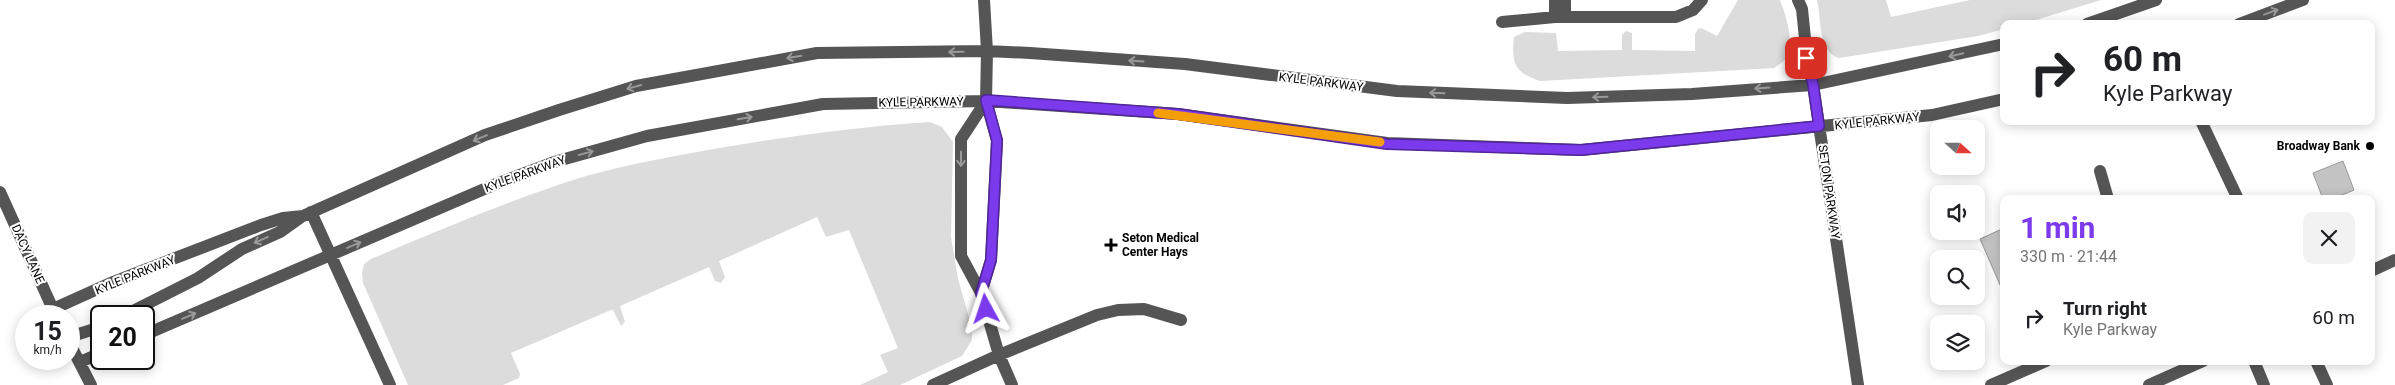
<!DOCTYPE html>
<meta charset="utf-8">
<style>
body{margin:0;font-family:Roboto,sans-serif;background:#f2f2f2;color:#202124;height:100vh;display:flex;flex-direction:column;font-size:19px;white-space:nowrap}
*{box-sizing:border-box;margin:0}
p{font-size:16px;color:#757577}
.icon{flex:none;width:28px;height:28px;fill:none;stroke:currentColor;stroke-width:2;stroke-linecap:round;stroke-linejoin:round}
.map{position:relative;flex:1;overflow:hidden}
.sheet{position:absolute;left:2000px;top:195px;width:375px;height:170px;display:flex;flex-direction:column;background:#fff;border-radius:10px;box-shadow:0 2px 12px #0003}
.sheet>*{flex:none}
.hud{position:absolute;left:2000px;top:20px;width:375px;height:105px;border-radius:10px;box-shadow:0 2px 12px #0003;background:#fff;color:#202124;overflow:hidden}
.needle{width:32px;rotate:111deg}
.buttons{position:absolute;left:1930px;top:120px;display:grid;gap:10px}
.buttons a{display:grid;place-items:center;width:55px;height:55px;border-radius:10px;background:#fff;box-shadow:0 2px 12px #0003;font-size:25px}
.speed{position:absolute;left:15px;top:305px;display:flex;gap:10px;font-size:25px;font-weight:700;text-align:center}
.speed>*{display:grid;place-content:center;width:65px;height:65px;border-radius:50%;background:#fff;box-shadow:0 2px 12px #0003;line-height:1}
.speed small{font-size:12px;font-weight:400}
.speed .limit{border:2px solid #111;border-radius:8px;background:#fff;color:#111}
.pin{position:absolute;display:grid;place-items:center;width:42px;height:42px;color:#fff;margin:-21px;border-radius:10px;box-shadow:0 2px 8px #0006}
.me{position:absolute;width:55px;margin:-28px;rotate:355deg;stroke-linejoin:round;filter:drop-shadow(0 0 4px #0008)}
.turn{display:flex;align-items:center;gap:18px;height:105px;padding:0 20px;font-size:22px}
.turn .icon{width:65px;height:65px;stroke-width:2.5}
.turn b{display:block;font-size:35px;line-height:42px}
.round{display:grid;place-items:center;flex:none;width:52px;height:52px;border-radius:10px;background:#f2f2f2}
.summary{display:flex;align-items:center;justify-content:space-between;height:85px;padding:0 20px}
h1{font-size:30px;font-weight:700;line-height:38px;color:#7c3aed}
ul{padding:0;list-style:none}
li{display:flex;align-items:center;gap:15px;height:75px;padding:0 20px}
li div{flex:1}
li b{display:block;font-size:19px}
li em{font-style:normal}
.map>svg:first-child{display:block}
.green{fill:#dcdcdc}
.building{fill:#c4c4c4;stroke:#999}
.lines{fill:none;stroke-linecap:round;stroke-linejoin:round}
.minor{stroke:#555;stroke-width:12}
.oneway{stroke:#999}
.route-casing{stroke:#51269a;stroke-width:12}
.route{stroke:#7c3aed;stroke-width:9}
.slow{stroke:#f59e0b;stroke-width:9}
.poi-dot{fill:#000;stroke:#fff;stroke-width:2}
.labels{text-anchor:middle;stroke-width:4;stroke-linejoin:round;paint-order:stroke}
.street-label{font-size:12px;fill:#000;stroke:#fff}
.poi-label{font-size:12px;font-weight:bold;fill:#000;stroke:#fff;text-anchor:end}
</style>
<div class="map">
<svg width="2395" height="385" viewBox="0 0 2395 385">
<rect width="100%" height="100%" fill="#fff"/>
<path class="green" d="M 1738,0 L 1780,0 C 1786,16 1795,42 1786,58 C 1783,63 1778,65 1774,68 L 1540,81 C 1515,73 1511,63 1514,37 L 1525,32 L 1556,33 L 1558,51 L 1622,50 L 1622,35 L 1626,31 L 1632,33 L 1632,50 L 1695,51 L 1695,34 L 1698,29 L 1701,28 L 1717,36 Z
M 1817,0 L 1886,0 L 1891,17 L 1970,0 L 2101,0 L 2023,24 L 2004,24 L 2004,29 L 1978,36 L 1839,58 C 1817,51 1822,19 1817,0 Z
M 930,122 L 942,127 L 953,142 L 951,237 L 958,279 L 972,328 L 972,340 L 962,356 L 900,385 L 860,385 L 888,372 L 880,355 L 898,348 L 849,230 L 826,237 L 817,217 L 719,261 L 725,277 L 721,283 L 715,281 L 709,267 L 620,306 L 625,322 L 621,326 L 613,310 L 611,310 L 511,353 L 520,374 L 519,378 L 503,385 L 408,385 L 363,283 L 362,273 L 364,264 L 371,259 C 442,229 512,199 586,176 C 626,165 668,157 708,150 C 782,137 855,127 930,122 Z"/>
<path class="building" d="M 2343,161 L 2354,190 L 2333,199 L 2323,199 L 2313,173 Z
M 2004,228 L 2004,294 L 1980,239 Z"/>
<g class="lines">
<path class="minor" d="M 1555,0 L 1555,17 L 1676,17 L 1693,10 L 1702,0
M 1798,0 L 1802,9 L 1807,58 L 1813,85 L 1858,385
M 1565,17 L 1565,0
M 1502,22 L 1555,17
M 2087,24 L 2156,0
M 2239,24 L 2303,0
M 986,101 L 961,139 L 961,256 L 981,293 L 999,355 L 1012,385
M 2201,121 L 2238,199
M 2100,171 L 2108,199
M 0,192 L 56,316
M 311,212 L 390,385
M 2371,271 L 2395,260
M 981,293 L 991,260 L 997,141 L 986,101 L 987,51 L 984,0
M 53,309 L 113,282 L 261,225 L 283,218 L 303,216 L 485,135 L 559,110 L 636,86 L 817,53 L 987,51 L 1030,53 L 1185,64 L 1397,91 L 1567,98 L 1692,94 L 1813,85 L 2004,44
M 123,316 L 198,278 L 242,249 L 280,232 L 301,217
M 144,335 L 496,184 L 554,162 L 647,136 L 823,104 L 986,101 L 1178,114 L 1387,143 L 1581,150 L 1932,115 L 2004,99
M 69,337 L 101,327
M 69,342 L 91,385
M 2254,361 L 2264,385
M 2316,361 L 2327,385
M 80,362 L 101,353
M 933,385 L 999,355 L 1097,315 L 1118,310 L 1144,309 L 1181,320
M 1991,385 L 2046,361
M 2149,385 L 2203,361"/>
</g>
<defs><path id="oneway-shaft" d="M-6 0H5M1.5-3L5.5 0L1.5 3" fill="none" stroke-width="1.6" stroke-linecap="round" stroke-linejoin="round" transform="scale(1.25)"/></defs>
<g class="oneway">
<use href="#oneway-shaft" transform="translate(2271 12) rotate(-20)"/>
<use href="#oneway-shaft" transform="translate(956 52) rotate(179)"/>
<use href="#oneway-shaft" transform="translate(1956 55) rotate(167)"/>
<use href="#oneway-shaft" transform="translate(794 57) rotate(170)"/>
<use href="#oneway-shaft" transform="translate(1136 61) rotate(-176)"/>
<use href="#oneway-shaft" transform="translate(634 87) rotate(165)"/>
<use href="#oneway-shaft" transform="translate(1762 88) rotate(176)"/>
<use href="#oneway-shaft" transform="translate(1437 93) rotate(-178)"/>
<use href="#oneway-shaft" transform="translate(1600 97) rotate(178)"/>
<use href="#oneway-shaft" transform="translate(745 118) rotate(-10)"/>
<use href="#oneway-shaft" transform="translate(480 138) rotate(157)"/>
<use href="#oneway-shaft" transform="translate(586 153) rotate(-15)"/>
<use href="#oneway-shaft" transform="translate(961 159) rotate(90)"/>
<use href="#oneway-shaft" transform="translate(261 240) rotate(156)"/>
<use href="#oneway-shaft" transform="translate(354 245) rotate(-23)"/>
<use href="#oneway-shaft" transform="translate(189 316) rotate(-23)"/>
</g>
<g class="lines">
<g class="route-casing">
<path id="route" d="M 986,309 L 981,293 L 991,260 L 997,140 L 986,100 L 1178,114 L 1387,144 L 1581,150 L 1819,126 L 1813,84 L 1806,58"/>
</g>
<use href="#route" class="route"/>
<path class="slow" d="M 1158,113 L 1380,142"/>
</g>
<g class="poi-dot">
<circle cx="2370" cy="146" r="5"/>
<path d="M1108.5 237.5h5v5h5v5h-5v5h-5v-5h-5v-5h5z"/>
</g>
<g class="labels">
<g class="street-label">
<text transform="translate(1321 82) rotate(7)" y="4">KYLE PARKWAY</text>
<text transform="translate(921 102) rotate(-1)" y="4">KYLE PARKWAY</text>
<text transform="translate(1877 121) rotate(-6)" y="4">KYLE PARKWAY</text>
<text transform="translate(525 174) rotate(-20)" y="4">KYLE PARKWAY</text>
<text transform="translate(1829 192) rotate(82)" y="4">SETON PARKWAY</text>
<text transform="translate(28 254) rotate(66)" y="4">DACY LANE</text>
<text transform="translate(135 275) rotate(-22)" y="4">KYLE PARKWAY</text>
</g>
<g class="poi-label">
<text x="2360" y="150">Broadway Bank</text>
<text x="1122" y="242" text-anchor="start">Seton Medical<tspan x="1122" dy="14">Center Hays</tspan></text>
</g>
</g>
</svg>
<div class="buttons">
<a><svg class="needle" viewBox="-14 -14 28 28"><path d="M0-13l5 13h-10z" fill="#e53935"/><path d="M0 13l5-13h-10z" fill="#757577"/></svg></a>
<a><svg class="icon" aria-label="sound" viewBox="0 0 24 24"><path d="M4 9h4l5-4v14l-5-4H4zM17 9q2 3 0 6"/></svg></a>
<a><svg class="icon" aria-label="search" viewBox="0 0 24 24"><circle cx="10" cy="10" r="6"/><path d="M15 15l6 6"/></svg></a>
<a><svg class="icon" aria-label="layers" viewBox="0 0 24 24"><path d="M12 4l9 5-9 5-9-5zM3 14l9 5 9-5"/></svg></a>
</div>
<div class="speed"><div>15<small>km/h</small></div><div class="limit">20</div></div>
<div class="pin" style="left:1806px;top:58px;background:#d93025"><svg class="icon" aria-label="arrive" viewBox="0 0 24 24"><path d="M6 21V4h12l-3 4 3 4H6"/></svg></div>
<svg class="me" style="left:986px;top:309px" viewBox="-20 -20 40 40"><path d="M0-17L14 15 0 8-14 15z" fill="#7c3aed" stroke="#fff" stroke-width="4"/></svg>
<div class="hud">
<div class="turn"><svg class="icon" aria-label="right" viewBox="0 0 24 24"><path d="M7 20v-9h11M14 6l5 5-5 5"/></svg><div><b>60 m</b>Kyle Parkway</div></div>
</div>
<section class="sheet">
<div class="summary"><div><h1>1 min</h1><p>330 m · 21:44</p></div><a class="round"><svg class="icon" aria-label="close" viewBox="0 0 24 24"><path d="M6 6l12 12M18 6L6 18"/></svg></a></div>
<ul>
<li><svg class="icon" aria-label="right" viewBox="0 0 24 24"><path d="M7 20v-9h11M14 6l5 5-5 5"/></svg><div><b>Turn right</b><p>Kyle Parkway</p></div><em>60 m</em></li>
</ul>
</section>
</div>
